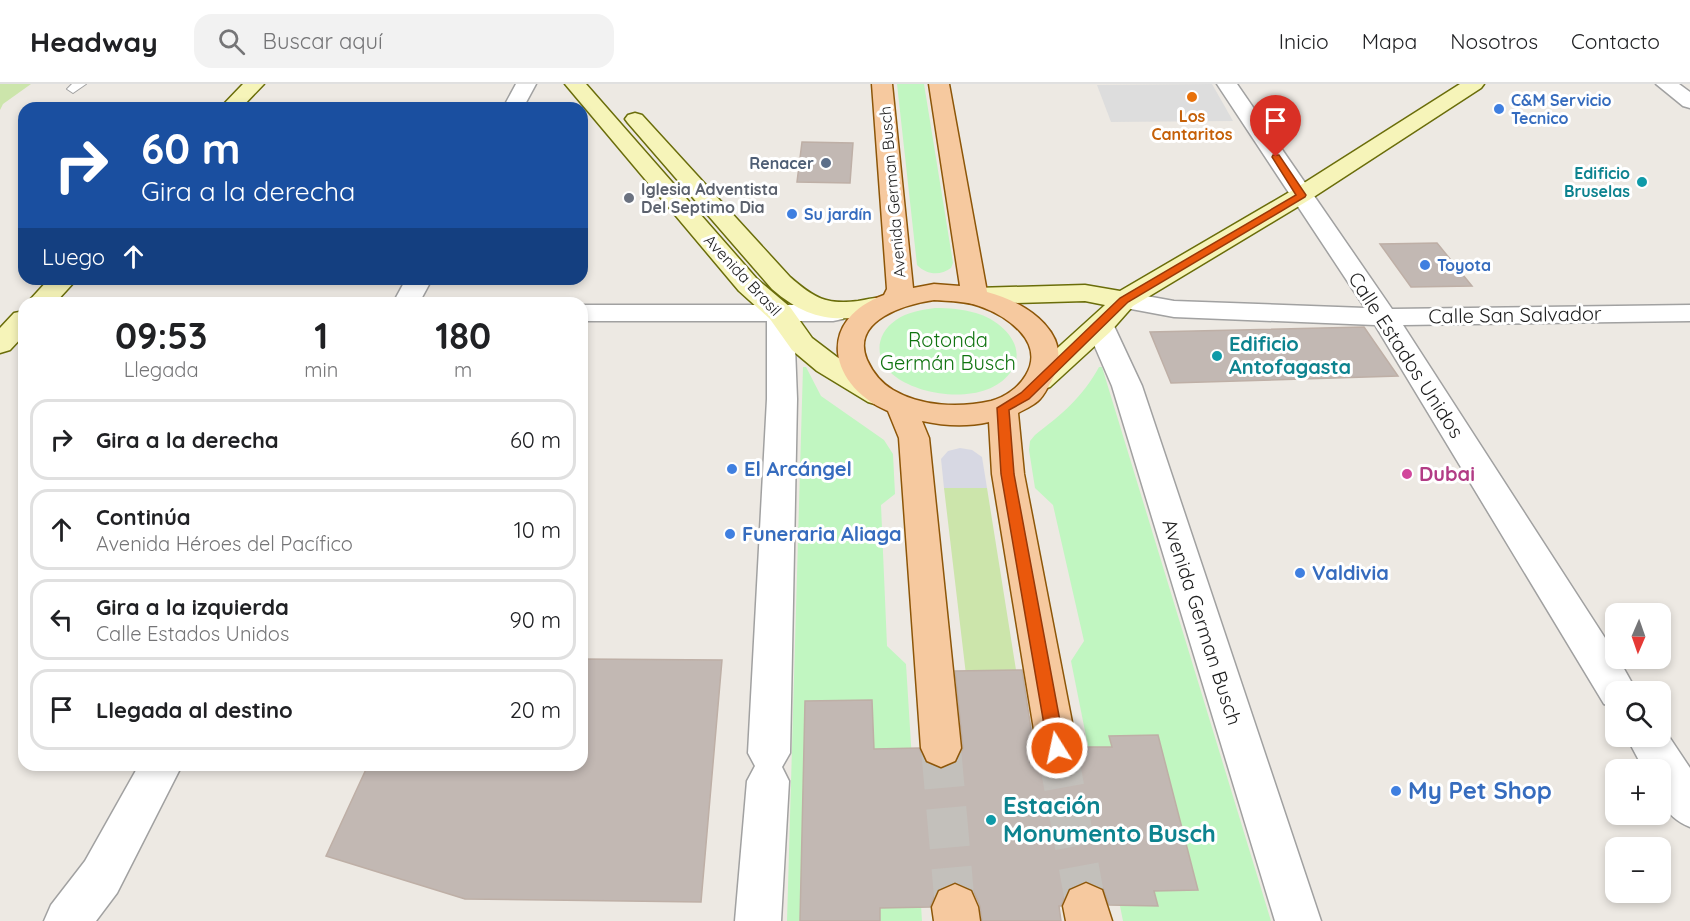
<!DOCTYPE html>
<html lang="es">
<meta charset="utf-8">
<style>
body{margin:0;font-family:Quicksand,sans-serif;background:#f2f2f2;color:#202124;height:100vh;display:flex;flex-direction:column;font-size:22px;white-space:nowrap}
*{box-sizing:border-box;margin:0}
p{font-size:20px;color:#757577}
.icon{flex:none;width:33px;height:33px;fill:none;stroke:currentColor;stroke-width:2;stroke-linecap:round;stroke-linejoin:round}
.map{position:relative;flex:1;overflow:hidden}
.panel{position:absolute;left:18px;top:213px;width:570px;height:474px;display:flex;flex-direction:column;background:#fff;border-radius:18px;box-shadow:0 3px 9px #0003}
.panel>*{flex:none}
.guide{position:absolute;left:18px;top:18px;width:570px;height:183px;border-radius:18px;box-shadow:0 3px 9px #0003;background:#1a4fa0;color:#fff;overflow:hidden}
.needle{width:39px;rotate:182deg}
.controls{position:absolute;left:1605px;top:519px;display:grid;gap:12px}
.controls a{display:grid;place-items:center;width:66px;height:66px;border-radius:12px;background:#fff;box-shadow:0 3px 9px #0003;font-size:30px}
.pin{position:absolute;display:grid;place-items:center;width:51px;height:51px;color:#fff;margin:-62px -26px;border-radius:50% 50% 50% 0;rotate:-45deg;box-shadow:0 0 6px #0007}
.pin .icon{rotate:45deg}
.me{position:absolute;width:66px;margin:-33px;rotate:350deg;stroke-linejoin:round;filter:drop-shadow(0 0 4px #0008)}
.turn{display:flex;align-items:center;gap:21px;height:126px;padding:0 24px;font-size:27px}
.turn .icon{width:78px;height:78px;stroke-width:2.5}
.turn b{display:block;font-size:42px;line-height:51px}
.then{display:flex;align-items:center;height:57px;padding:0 24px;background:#0003;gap:12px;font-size:22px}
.eta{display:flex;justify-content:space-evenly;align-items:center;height:102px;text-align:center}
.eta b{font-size:36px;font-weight:700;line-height:42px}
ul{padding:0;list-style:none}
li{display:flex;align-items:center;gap:18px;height:81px;margin:0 12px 9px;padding:0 12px;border:3px solid #e0e0e0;border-radius:18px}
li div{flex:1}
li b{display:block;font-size:22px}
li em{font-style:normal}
header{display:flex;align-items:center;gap:36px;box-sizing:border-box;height:84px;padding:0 30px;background:#fff;border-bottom:2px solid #e0e0e0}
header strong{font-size:28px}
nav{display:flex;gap:33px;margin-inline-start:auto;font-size:21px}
.search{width:420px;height:54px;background:#f2f2f2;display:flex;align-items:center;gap:15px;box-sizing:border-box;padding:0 21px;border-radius:18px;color:#757577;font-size:22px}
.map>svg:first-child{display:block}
.grass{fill:#cce5ab}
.park{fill:#c1f6c1}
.parking{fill:#ddd}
.plaza{fill:#d7d8e3}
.building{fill:#c2b8b3;stroke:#beafa6;stroke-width:1.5}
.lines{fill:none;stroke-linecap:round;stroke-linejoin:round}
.primary-tunnel{stroke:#c3c0bb;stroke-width:40;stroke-dasharray:40 20;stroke-linecap:butt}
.lane-casing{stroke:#a1a1a1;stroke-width:2}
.street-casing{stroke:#a1a1a1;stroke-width:3}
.secondary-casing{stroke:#6a6d0a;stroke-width:3}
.primary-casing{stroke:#8d5608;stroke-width:3}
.lane{fill:#fff;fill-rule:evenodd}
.street{fill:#fff;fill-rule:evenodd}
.secondary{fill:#f6f4b9;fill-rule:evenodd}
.primary{fill:#f6c99f;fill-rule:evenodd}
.route{fill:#ea580c;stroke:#983908;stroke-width:1.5}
.food-dot{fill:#e8710a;stroke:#fff;stroke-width:2}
.shop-dot{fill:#3f7fe0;stroke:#fff;stroke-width:2}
.service-dot{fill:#5c6f8a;stroke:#fff;stroke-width:2}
.culture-dot{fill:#0f9aa8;stroke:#fff;stroke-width:2}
.worship-dot{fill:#6b7280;stroke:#fff;stroke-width:2}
.hotel-dot{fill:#d1479c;stroke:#fff;stroke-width:2}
.labels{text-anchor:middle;stroke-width:6;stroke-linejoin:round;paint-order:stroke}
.far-shop-label{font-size:16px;font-weight:bold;fill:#366cbe;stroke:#fff;text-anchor:start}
.far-food-label{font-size:16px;font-weight:bold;fill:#c56008;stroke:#fff}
.far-service-label{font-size:16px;font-weight:bold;fill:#4e5e75;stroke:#fff;text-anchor:end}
.far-culture-label{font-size:16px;font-weight:bold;fill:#0d838f;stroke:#fff;text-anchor:end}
.far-worship-label{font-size:16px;font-weight:bold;fill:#5b616d;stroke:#fff;text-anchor:start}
.far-street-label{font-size:16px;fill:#1d1d1d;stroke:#fff}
.street-label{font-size:20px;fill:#1d1d1d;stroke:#fff}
.park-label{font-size:20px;fill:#117411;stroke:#fff}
.culture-label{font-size:20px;font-weight:bold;fill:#0d838f;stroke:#fff;text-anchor:start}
.shop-label{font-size:20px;font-weight:bold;fill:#366cbe;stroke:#fff;text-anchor:start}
.hotel-label{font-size:20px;font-weight:bold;fill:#b23c85;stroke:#fff;text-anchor:start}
.near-shop-label{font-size:24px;font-weight:bold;fill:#366cbe;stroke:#fff;text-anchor:start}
.near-culture-label{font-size:24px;font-weight:bold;fill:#0d838f;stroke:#fff;text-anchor:start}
</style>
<header>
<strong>Headway</strong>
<div class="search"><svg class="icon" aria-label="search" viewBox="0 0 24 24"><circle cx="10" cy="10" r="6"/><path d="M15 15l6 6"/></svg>Buscar aquí</div>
<nav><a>Inicio</a><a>Mapa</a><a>Nosotros</a><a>Contacto</a></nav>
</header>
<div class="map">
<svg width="1690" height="837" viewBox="0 0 1690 837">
<rect width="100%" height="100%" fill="#ede9e3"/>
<path class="grass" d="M 0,0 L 31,0 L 3,20 L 0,26 Z
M 944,404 L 987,404 L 1056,837 L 995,837 Z"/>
<path class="park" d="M 897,0 L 924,0 L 953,179 L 951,184 C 940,192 927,191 917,181 Z
M 935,224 C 949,224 962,225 976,229 C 1001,236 1030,263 1010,289 C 986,321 923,313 896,293 C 874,277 874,251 896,236 C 907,228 922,226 935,224 Z
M 803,283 L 806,283 L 821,312 L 884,356 L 893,370 L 895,410 L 881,421 L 887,562 L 906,580 L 922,837 L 787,837 Z
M 1099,283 L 1102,283 L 1271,837 L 1123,837 L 1071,577 L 1084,557 L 1053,421 L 1035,404 L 1029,366 L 1030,357 L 1035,351 C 1062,330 1082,314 1099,283 Z"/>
<path class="parking" d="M 1212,0 L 1233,37 L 1111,38 L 1097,1 Z"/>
<path class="plaza" d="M 960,364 L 972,366 L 982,373 L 987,404 L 944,404 L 941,375 L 948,367 Z"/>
<path class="building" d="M 802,58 L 853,59 L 850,99 L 797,98 Z
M 1437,159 L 1472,202 L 1411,203 L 1380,160 Z
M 1364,243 L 1398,292 L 1171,299 L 1150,248 Z
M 582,575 L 722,576 L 701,818 L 465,815 L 326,772 L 368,681 L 582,681 Z
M 1022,586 L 1034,664 L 1042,679 L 1058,685 L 1073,678 L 1079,663 L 1112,663 L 1109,652 L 1158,651 L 1198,806 L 1154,807 L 1158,822 L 1109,821 L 1103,804 L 1085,797 L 1068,805 L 1061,822 L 1059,822 L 1061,837 L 982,837 L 980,822 L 973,806 L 954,798 L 937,806 L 930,823 L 880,824 L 880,837 L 800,837 L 805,617 L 872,616 L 874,665 L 919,664 L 926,679 L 942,685 L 957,678 L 963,664 L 955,587 Z"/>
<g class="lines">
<path class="primary-tunnel" d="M 941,664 L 955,823
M 1057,664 L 1086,822"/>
<g class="lane-casing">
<path id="lane" d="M 72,0 L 86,0 L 73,9 L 67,5 Z"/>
</g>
<g class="street-casing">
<path id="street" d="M 516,0 L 536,0 L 523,24 L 503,24 Z
M 1217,0 L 1237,0 L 1392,225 L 1690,221 L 1690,237 L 1403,241 L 1616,571 L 1616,574 L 1618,574 L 1637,608 L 1616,608 L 1616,624 L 1604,620 L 1375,241 L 1174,233 L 1115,222 L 1111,216 L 1115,210 L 1124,208 L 1174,217 L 1365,224 Z
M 1656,0 L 1679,0 L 1690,8 L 1690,24 L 1683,22 Z
M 406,195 L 432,195 L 419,219 L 393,219 Z
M 582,221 L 833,221 L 843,223 L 846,229 L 843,235 L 833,237 L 794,237 L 797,315 L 790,669 L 782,683 L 789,697 L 781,837 L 735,837 L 747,697 L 755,682 L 748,669 L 767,315 L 767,237 L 582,237 Z
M 1100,234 L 1110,236 L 1114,242 L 1142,302 L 1321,837 L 1275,837 L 1112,302 L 1086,242 L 1090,236 Z
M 1660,639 L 1690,684 L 1690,743 C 1661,731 1660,713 1660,686 L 1644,686 L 1626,652 L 1660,652 Z
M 139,681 L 182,681 L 117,809 L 96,837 L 44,837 L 51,821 L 85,777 Z"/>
</g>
<g class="secondary-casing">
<path id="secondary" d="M 243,0 L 264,0 L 241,24 L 220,24 Z
M 565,0 L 586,0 L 757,195 L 790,223 L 812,254 L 837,273 L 888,304 L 893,311 L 888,318 L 878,321 L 868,318 L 817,287 L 792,266 L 770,235 L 739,207 Z
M 1460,0 L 1484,0 L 1481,4 L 1309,116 L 1133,222 L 1110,248 L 1050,303 L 1040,306 L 1030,303 L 1025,296 L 1030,289 L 1105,221 L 1085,217 L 975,220 L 966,218 L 962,212 L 966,206 L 975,204 L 1085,201 L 1120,207 L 1293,106 Z
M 635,29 L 642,31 L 790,193 C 814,214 826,221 858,217 C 870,215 879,212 890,215 L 894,221 L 890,227 C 841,239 811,239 772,205 L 628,39 L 625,35 L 628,31 Z
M 49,195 L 77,195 L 55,219 L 27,219 Z
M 24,227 L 24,251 L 10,266 L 0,269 L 0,244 L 14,229 Z"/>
</g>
<g class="primary-casing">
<path id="primary" d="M 872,0 L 892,0 L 913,204 L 934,200 L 960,202 L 929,0 L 949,0 L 987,208 C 1027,218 1078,252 1051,298 C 1047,304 1044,312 1038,317 C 1032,322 1025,325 1018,329 L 1024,390 L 1077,664 L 1071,677 L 1057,683 L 1043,677 L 1037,664 L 992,390 L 989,338 C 967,343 945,342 922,337 L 929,354 L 961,664 L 955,677 L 941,683 L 927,677 L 921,664 L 899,354 L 888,327 C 828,301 816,236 884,211 L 887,205 ZM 934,216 C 949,217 965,217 979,222 C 1006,231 1046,258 1026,291 C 1019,303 1006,313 991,317 C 960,324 922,323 893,306 C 881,299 873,289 867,276 C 850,236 906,220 934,216 Z
M 1086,799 L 1102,806 L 1112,837 L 1066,837 L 1063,822 L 1070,806 Z
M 955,800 L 971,807 L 978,823 L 980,837 L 934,837 L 932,823 L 939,807 Z"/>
</g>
<use href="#lane" class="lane"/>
<use href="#street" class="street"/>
<use href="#secondary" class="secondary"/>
<use href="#primary" class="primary"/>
</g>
<path class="route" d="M 1273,71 L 1279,71 L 1306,111 L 1305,113 L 1128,218 L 1029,315 L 1009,326 L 1014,390 L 1065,664 L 1063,669 L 1057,671 L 1051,669 L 1048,664 L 1001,390 L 997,324 L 1021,309 L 1120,214 L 1296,111 L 1272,73 Z"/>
<circle class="food-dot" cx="1192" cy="13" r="6"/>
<g class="shop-dot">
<circle cx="1499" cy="25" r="6"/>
<circle cx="792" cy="130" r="6"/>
<circle cx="1425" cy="181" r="6"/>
<circle cx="732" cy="385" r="6"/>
<circle cx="730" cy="450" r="6"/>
<circle cx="1300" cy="489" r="6"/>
<circle cx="1396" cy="707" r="6"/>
</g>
<circle class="service-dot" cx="826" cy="79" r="6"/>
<g class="culture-dot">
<circle cx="1642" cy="98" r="6"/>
<circle cx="1217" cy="272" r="6"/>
<circle cx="991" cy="736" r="6"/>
</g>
<circle class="worship-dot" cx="629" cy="114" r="6"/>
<circle class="hotel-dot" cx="1407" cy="390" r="6"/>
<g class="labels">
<g class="far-shop-label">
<text x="1511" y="22">C&amp;M Servicio<tspan x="1511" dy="18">Tecnico</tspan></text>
<text x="804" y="136">Su jardín</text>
<text x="1437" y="187">Toyota</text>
</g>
<g class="far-food-label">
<text x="1192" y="38">Los<tspan x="1192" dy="18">Cantaritos</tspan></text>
</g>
<g class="far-service-label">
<text x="814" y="85">Renacer</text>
</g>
<g class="far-culture-label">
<text x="1630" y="95">Edificio<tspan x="1630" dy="18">Bruselas</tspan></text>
</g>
<g class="far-worship-label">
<text x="641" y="111">Iglesia Adventista<tspan x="641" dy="18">Del Septimo Dia</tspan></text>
</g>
<g class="far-street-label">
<text transform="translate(892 108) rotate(-95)" y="6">Avenida German Busch</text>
<text transform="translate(743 191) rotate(47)" y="6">Avenida Brasil</text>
</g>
<g class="street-label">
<text transform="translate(1515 231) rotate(-1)" y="7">Calle San Salvador</text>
<text transform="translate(1406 271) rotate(57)" y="7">Calle Estados Unidos</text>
<text transform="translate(1202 538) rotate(72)" y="7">Avenida German Busch</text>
</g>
<g class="park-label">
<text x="948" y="263">Rotonda<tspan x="948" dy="23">Germán Busch</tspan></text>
</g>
<g class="culture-label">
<text x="1229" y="267">Edificio<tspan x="1229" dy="23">Antofagasta</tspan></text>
</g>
<g class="shop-label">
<text x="744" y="392">El Arcángel</text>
<text x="742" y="457">Funeraria Aliaga</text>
<text x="1312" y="496">Valdivia</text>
</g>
<g class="hotel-label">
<text x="1419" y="397">Dubai</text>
</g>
<g class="near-shop-label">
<text x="1408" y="715">My Pet Shop</text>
</g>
<g class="near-culture-label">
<text x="1003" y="730">Estación<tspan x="1003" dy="28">Monumento Busch</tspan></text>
</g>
</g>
</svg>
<div class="controls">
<a><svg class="needle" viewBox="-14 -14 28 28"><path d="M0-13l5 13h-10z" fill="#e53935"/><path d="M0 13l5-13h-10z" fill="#757577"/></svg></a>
<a><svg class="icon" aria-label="search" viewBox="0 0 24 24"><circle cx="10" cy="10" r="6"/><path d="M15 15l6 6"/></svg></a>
<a>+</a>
<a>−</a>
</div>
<div class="pin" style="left:1276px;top:73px;background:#d93025"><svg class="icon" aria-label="arrive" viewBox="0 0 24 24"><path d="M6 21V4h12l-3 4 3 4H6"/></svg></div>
<svg class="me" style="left:1057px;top:664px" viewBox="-20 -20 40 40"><circle r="17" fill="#ea580c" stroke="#fff" stroke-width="3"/><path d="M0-11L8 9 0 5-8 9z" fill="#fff"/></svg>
<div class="guide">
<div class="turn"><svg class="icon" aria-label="right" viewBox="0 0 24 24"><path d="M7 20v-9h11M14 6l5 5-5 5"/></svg><div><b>60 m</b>Gira a la derecha</div></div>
<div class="then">Luego<svg class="icon" aria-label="ahead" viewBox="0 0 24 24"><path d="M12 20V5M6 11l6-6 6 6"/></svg></div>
</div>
<section class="panel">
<div class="eta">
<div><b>09:53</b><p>Llegada</p></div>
<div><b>1</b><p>min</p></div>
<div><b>180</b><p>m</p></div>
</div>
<ul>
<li><svg class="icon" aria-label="right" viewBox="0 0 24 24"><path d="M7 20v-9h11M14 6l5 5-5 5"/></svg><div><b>Gira a la derecha</b></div><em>60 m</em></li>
<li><svg class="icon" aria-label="ahead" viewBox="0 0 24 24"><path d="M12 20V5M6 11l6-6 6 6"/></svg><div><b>Continúa</b><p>Avenida Héroes del Pacífico</p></div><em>10 m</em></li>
<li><svg class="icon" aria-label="left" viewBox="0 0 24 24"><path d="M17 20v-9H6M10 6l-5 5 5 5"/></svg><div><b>Gira a la izquierda</b><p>Calle Estados Unidos</p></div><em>90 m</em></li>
<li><svg class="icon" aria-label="arrive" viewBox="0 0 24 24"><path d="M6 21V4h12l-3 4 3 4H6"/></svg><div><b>Llegada al destino</b></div><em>20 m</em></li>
</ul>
</section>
</div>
